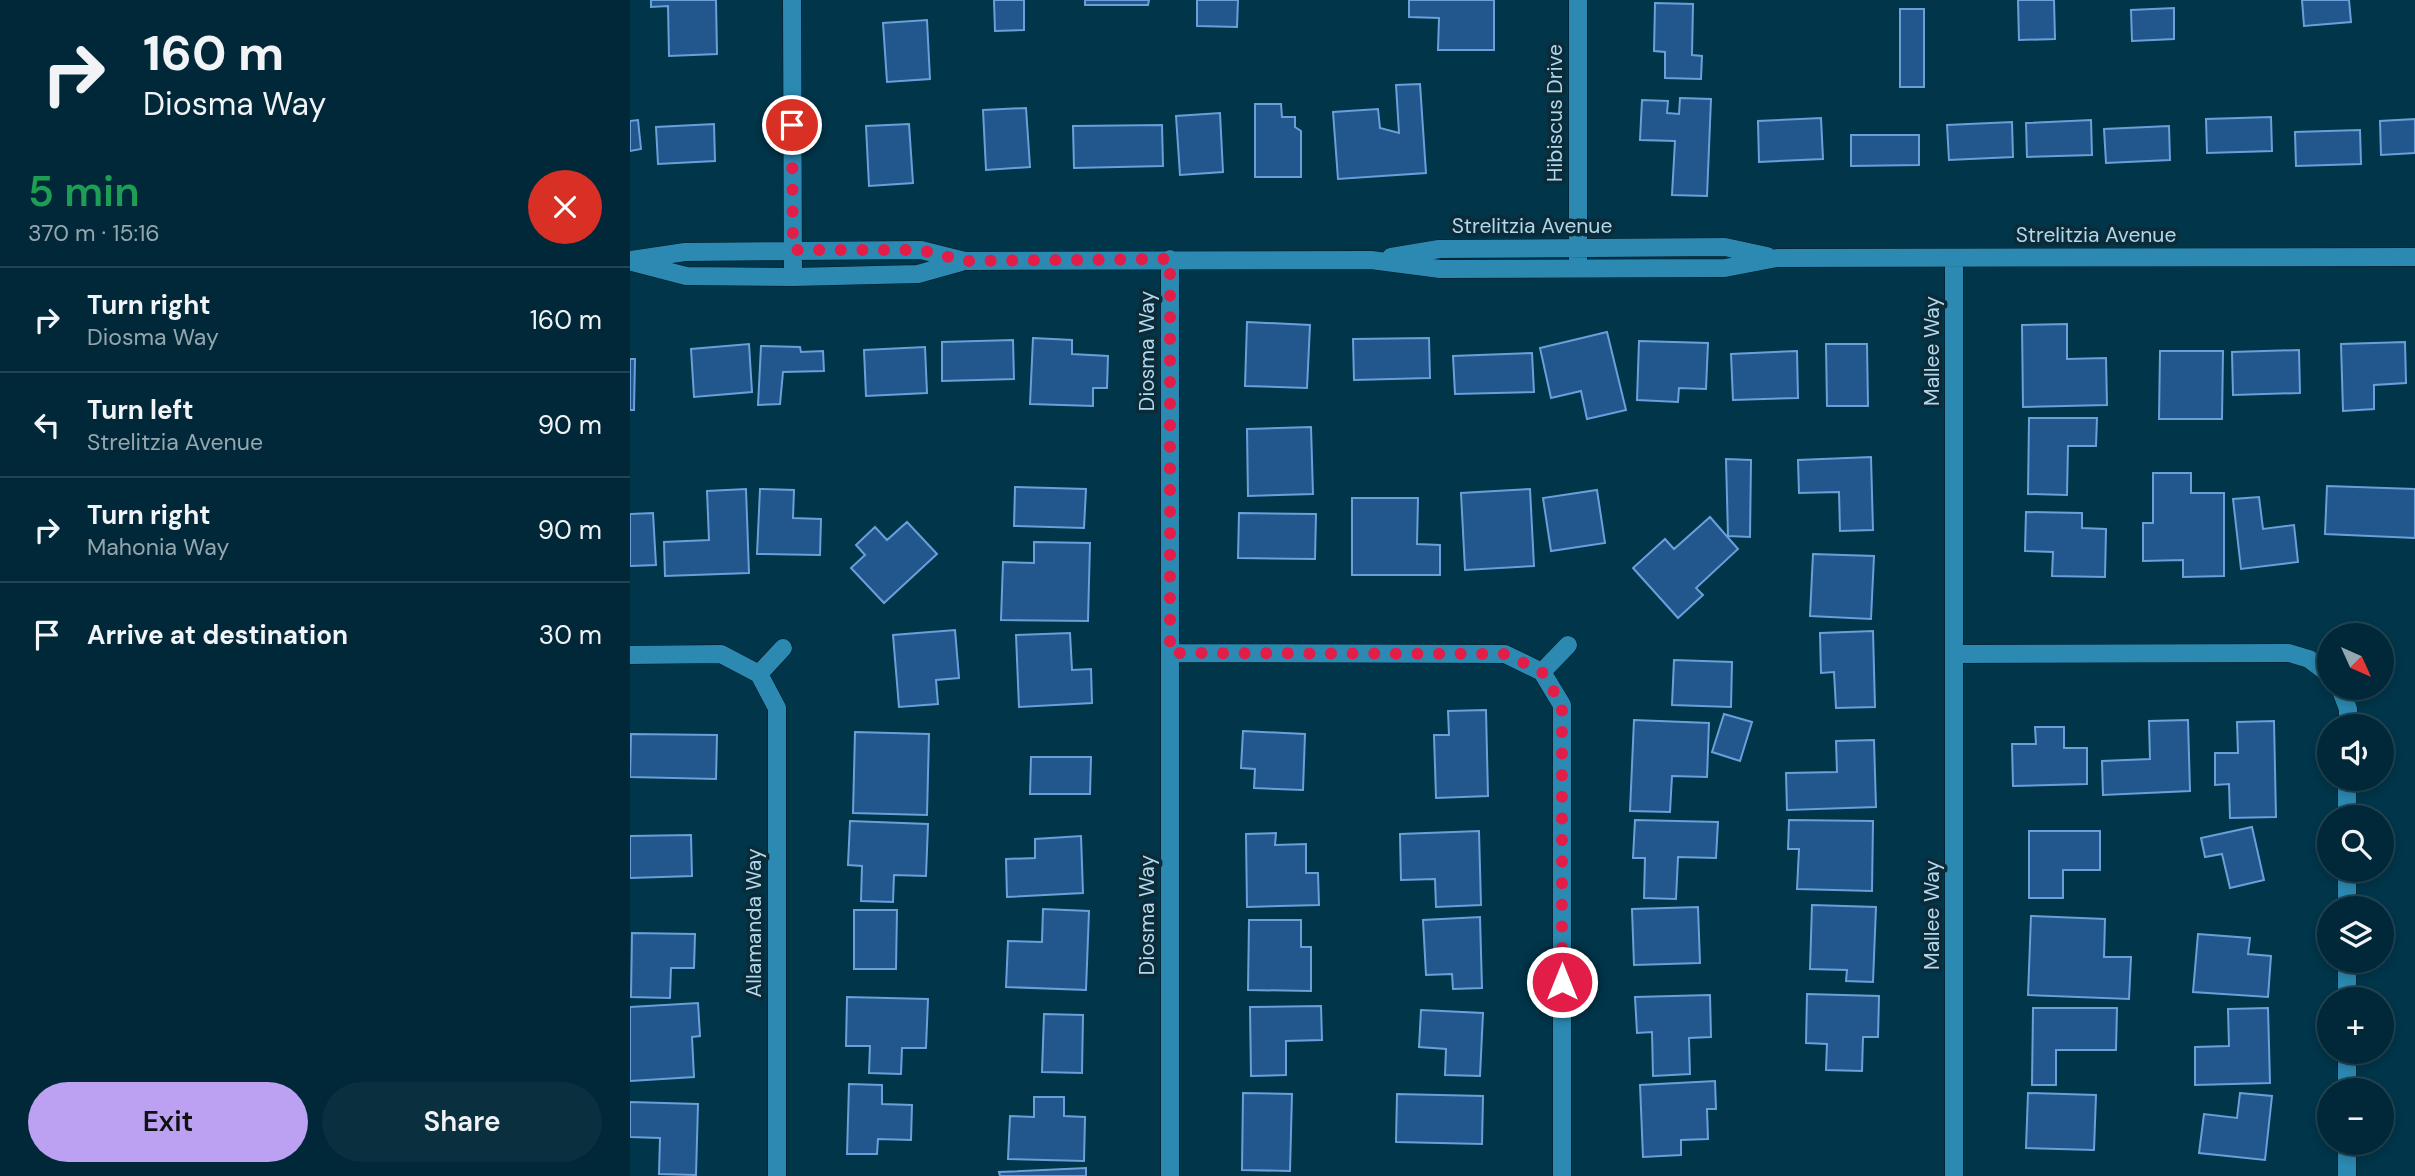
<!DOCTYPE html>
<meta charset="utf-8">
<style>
body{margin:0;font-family:"DM Sans",sans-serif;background:#0a3040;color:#f1f3f6;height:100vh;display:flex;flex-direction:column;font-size:26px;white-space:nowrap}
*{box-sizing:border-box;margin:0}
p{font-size:23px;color:#95a6ae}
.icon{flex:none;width:38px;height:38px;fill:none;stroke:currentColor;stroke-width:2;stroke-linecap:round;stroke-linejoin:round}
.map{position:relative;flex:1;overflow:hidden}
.details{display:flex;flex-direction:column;background:#002838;width:630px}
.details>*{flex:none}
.guide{background:#002838;color:#f1f3f6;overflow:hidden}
.needle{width:46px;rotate:135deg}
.tools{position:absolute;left:1687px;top:623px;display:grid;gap:14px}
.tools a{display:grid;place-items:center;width:77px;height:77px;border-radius:50%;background:#002838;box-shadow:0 4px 10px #0003,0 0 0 2px #224453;font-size:35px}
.pin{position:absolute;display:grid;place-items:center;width:60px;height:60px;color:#fff;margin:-30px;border:4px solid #fff;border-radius:50%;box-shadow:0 2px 7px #0007}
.me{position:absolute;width:77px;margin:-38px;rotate:0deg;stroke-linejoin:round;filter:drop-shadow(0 0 5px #0008)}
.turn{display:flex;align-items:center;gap:24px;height:147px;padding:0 28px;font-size:32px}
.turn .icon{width:91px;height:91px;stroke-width:2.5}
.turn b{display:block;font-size:49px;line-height:60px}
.round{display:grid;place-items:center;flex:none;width:74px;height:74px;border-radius:37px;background:#0a3040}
.summary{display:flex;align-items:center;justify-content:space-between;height:119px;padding:0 28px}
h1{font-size:42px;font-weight:600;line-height:52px;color:#1e9e55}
.action{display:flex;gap:14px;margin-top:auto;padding:14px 28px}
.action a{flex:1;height:80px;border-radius:42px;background:#bca0f2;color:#111;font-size:28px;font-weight:600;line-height:80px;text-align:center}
.action a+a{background:#0a3040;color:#f1f3f6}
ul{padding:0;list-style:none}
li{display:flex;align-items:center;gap:21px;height:105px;padding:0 28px;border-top:2px solid #224453}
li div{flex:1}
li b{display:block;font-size:26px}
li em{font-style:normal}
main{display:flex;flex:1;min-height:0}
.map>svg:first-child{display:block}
.building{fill:#21578c;stroke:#69a0da;stroke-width:2}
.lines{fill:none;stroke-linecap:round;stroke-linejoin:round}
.minor-casing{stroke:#001b28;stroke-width:19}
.minor{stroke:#2c89b1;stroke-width:18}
.route{stroke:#e11d48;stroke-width:12;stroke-dasharray:0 21.6}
.labels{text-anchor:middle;stroke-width:7;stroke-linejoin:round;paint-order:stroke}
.street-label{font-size:21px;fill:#b0d8ee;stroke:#0d2a37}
</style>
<main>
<section class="details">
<div class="guide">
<div class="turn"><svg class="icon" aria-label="right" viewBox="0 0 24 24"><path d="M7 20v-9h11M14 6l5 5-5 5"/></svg><div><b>160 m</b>Diosma Way</div></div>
</div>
<div class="summary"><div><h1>5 min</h1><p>370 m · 15:16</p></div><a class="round" style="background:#d93025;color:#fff"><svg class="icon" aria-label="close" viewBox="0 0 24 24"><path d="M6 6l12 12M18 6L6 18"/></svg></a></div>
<ul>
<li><svg class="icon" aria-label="right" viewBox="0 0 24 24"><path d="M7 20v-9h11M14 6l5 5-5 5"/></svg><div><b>Turn right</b><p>Diosma Way</p></div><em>160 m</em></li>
<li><svg class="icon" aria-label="left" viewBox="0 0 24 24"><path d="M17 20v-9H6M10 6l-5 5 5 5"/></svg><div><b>Turn left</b><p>Strelitzia Avenue</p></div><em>90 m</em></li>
<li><svg class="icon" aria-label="right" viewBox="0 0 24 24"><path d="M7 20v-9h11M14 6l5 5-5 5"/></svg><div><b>Turn right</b><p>Mahonia Way</p></div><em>90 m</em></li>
<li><svg class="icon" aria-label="arrive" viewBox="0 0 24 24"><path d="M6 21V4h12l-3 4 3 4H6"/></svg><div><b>Arrive at destination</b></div><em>30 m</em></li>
</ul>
<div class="action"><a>Exit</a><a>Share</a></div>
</section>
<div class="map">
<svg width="1785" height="1176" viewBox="0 0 1785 1176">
<rect width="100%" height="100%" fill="#00354a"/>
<path class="building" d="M 21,0 L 86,0 L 87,54 L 39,56 L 38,6 L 21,7 Z
M 364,0 L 394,0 L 394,30 L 365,31 Z
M 455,0 L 519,0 L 518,5 L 455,5 Z
M 567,0 L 608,0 L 607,27 L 567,26 Z
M 779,0 L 864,0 L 864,50 L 808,50 L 809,18 L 779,17 Z
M 1388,0 L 1424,0 L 1425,39 L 1389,40 Z
M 1672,0 L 1719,0 L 1721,22 L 1674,26 Z
M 1025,3 L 1063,4 L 1062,55 L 1072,56 L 1071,79 L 1035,78 L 1035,52 L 1024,51 Z
M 1544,8 L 1544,39 L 1502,41 L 1501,10 Z
M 1270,9 L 1294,9 L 1294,87 L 1270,87 Z
M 297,20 L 300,79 L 257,82 L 253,23 Z
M 790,84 L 796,173 L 708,179 L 703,112 L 748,109 L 750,128 L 769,133 L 766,85 Z
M 1050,98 L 1081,99 L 1077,196 L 1042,195 L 1045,141 L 1010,140 L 1012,100 L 1038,101 L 1037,113 L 1049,114 Z
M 625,104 L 651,104 L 652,117 L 665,117 L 665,127 L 671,131 L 671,177 L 625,177 Z
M 396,108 L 400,167 L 356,170 L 353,110 Z
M 590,113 L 593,172 L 550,175 L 546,116 Z
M 1641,117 L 1642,151 L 1577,153 L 1576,119 Z
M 1191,118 L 1193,159 L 1129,162 L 1128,121 Z
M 1785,119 L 1785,153 L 1751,155 L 1750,121 Z
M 8,120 L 11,149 L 0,151 L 0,121 Z
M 1461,120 L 1462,155 L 1397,157 L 1396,123 Z
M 1382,122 L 1383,157 L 1319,160 L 1317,125 Z
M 84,124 L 85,161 L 28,164 L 26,127 Z
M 279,124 L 283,183 L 239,186 L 236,126 Z
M 532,125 L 533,166 L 444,168 L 443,126 Z
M 1539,126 L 1540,160 L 1476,163 L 1474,129 Z
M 1730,130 L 1731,164 L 1666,166 L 1665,132 Z
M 1221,135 L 1289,135 L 1289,165 L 1221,166 Z
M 617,322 L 680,325 L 677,388 L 615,386 Z
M 1437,324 L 1437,359 L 1476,358 L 1477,405 L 1393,407 L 1392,325 Z
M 977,332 L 996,410 L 957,419 L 951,391 L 921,398 L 910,348 Z
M 403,338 L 442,340 L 442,354 L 478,356 L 477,388 L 463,388 L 463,406 L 400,404 Z
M 799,338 L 800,378 L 724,380 L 723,339 Z
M 383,340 L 384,379 L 312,381 L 312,342 Z
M 1009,341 L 1078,343 L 1076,389 L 1049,388 L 1048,402 L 1007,400 Z
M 1775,342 L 1776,383 L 1744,385 L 1744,409 L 1713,411 L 1711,344 Z
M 119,344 L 122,392 L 64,397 L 61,349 Z
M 1196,344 L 1237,344 L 1238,406 L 1197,406 Z
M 131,346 L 170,347 L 171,352 L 193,351 L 194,371 L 153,372 L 150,404 L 128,405 Z
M 295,347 L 297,393 L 236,396 L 234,350 Z
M 1669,350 L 1670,393 L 1603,395 L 1602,352 Z
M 1167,351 L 1168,398 L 1103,400 L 1101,354 Z
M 1530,351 L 1593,351 L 1592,419 L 1529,419 Z
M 902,353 L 904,392 L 825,394 L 823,356 Z
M 0,359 L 5,359 L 4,410 L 0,410 Z
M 1399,418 L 1467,418 L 1466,446 L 1438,446 L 1437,495 L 1398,494 Z
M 681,427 L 683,494 L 618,496 L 617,429 Z
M 1241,457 L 1243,530 L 1210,531 L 1209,492 L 1169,493 L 1168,460 Z
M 1096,459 L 1121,460 L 1120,537 L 1098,536 Z
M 1523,473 L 1561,473 L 1561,493 L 1594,493 L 1594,576 L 1553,577 L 1553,560 L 1513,561 L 1513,523 L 1523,523 Z
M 1697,486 L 1785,489 L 1785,538 L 1695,534 Z
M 385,487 L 456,489 L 454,528 L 384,526 Z
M 116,489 L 119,573 L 35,576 L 34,542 L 79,540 L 77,491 Z
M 130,489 L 164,490 L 163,518 L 191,519 L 190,555 L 127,554 Z
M 900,489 L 904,566 L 835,570 L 831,493 Z
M 967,490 L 975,543 L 921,551 L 913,498 Z
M 1629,497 L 1633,529 L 1664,525 L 1668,562 L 1611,569 L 1603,499 Z
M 722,498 L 788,498 L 787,544 L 810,545 L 810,575 L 722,575 Z
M 1396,512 L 1452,513 L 1452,528 L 1476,529 L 1475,577 L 1422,576 L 1423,552 L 1395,551 Z
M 23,513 L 26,565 L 0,566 L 0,514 Z
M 609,513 L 686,514 L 685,559 L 608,558 Z
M 1080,517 L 1108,549 L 1066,588 L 1073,595 L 1048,618 L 1003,568 L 1035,539 L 1044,549 Z
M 277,522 L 307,554 L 254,603 L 221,568 L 235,555 L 226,545 L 245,527 L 257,540 Z
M 404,542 L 460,543 L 458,621 L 371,620 L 373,562 L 404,563 Z
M 1183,554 L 1244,556 L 1241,619 L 1180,616 Z
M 325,630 L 329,678 L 306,680 L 308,704 L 269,707 L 263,635 Z
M 1243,631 L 1245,707 L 1206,708 L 1204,672 L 1191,673 L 1190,633 Z
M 440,633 L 442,670 L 461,669 L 462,703 L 389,707 L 386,635 Z
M 1044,660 L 1102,662 L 1101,707 L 1042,705 Z
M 856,710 L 858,796 L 806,798 L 804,735 L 819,735 L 818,711 Z
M 1094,714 L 1122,722 L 1110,761 L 1082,752 Z
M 1004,720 L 1079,723 L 1077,777 L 1042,776 L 1040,812 L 1000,811 Z
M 1558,720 L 1560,791 L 1473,795 L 1472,761 L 1520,759 L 1519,721 Z
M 1644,721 L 1646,817 L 1600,818 L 1599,784 L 1585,785 L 1585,753 L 1608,753 L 1607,722 Z
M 1405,727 L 1434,727 L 1434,748 L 1457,748 L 1457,784 L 1383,786 L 1382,744 L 1406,744 Z
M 613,731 L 675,734 L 673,790 L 624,788 L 625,769 L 611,768 Z
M 225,732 L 299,734 L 297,815 L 223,813 Z
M 1,734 L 87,735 L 86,779 L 0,777 Z
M 1244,740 L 1246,807 L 1157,810 L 1156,773 L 1207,772 L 1206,741 Z
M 401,757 L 461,757 L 460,794 L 400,794 Z
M 1005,820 L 1088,822 L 1086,858 L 1048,857 L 1046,899 L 1014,898 L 1015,858 L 1003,858 Z
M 1159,820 L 1243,821 L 1242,891 L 1167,889 L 1169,849 L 1158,849 Z
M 220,821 L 298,824 L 296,876 L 264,875 L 263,902 L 231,901 L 232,866 L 218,865 Z
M 1622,827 L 1634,880 L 1600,888 L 1592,854 L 1575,857 L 1571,838 Z
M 849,831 L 851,905 L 806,907 L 805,879 L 771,880 L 770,834 Z
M 1399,831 L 1470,831 L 1470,870 L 1433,870 L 1433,898 L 1399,898 Z
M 646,833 L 645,845 L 676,844 L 676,873 L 688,873 L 689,905 L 617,907 L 616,834 Z
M 61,835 L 62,876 L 0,878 L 0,836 Z
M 451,836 L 453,893 L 377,897 L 376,859 L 405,858 L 405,839 Z
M 1182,905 L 1246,907 L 1243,982 L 1216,981 L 1217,970 L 1180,969 Z
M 1068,907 L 1070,963 L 1004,965 L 1002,909 Z
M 413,909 L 459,911 L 456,990 L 376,987 L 378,941 L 412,942 Z
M 224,910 L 267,910 L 266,969 L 224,969 Z
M 1401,916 L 1475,919 L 1474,957 L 1501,957 L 1499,999 L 1398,995 Z
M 850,917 L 852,988 L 823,989 L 822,974 L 796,975 L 793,920 Z
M 619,920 L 671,920 L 671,947 L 681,947 L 681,991 L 618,990 Z
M 2,933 L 65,934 L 64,968 L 41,968 L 40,998 L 1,997 Z
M 1568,934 L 1620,938 L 1618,954 L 1641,956 L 1638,997 L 1563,992 Z
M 1177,994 L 1249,996 L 1248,1037 L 1233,1037 L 1232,1071 L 1196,1070 L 1197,1044 L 1176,1043 Z
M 1080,995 L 1081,1037 L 1059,1038 L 1060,1074 L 1023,1076 L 1022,1032 L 1007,1033 L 1005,997 Z
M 217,997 L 298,999 L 296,1048 L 272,1048 L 271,1074 L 239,1073 L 240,1046 L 216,1046 Z
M 68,1003 L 70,1036 L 62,1037 L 64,1077 L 0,1081 L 0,1007 Z
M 691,1006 L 692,1040 L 656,1041 L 656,1075 L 621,1076 L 620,1007 Z
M 1403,1008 L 1487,1008 L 1486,1050 L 1426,1050 L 1426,1085 L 1402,1085 Z
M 1638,1008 L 1640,1083 L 1565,1085 L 1565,1047 L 1599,1046 L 1598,1009 Z
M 791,1010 L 853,1013 L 850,1076 L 815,1075 L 816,1049 L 789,1047 Z
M 414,1014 L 453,1015 L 452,1073 L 412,1072 Z
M 1085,1081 L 1086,1109 L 1077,1109 L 1078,1139 L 1051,1140 L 1051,1155 L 1013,1157 L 1010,1085 Z
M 219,1084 L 252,1085 L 252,1104 L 282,1105 L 281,1140 L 248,1139 L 247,1154 L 217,1154 Z
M 613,1093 L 662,1094 L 660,1171 L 612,1170 Z
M 1398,1093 L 1466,1095 L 1464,1150 L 1396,1148 Z
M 1610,1093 L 1642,1096 L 1635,1160 L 1569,1153 L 1574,1114 L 1607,1118 Z
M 767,1094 L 853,1096 L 852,1144 L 766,1142 Z
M 404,1097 L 434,1097 L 434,1116 L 455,1117 L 454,1161 L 378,1159 L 380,1116 L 404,1117 Z
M 0,1102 L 68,1104 L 66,1175 L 29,1174 L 30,1138 L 0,1137 Z
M 456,1168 L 456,1176 L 370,1176 L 369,1172 Z"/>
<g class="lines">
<g class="minor-casing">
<path id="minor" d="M 162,0 L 163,277
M 761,257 L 809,249 L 1095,247 L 1137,256
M 1324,258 L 1324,1176
M 540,259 L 540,1176
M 0,260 L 55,252 L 291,250 L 335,261 L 741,260 L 810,269 L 1095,268 L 1147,258 L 1785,257
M 948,261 L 948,0
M 2,262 L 56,276 L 163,277 L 288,274 L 331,262
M 540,653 L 875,654 L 912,672 L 932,705 L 932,1176
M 1325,654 L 1659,653 L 1679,659 L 1699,674
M 0,655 L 91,654 L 129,674 L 147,708 L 147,1176
M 912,672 L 938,645
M 129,674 L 153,648
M 1710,688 L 1718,709 L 1718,726
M 1717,817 L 1717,779
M 1717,908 L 1717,870
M 1717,999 L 1717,961
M 1717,1090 L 1717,1052
M 1717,1176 L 1717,1143"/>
</g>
<use href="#minor" class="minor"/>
</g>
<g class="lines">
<path class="route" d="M 162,125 L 163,250 L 291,250 L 335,261 L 540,259 L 540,653 L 876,654 L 912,672 L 932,705 L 932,982"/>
</g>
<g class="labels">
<g class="street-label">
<text transform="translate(925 113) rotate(-90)" y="7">Hibiscus Drive</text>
<text x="902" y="233">Strelitzia Avenue</text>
<text x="1466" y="242">Strelitzia Avenue</text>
<text transform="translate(517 351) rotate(-90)" y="7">Diosma Way</text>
<text transform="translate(1302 351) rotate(-90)" y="7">Mallee Way</text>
<text transform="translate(517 915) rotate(-90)" y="7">Diosma Way</text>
<text transform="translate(1302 915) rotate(-90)" y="7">Mallee Way</text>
<text transform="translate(124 923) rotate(-90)" y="7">Allamanda Way</text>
</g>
</g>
</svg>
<div class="tools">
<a><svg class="needle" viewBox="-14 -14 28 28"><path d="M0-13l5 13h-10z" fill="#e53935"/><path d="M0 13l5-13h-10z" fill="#95a6ae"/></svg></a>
<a><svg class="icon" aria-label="sound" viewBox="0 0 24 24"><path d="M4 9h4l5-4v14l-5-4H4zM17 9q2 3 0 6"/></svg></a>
<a><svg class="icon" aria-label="search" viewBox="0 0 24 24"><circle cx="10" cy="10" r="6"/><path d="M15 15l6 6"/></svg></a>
<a><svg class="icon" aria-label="layers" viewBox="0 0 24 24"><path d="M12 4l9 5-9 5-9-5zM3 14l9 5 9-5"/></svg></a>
<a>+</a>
<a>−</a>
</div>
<div class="pin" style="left:162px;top:125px;background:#d93025"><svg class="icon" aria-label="arrive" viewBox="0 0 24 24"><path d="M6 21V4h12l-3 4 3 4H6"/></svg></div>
<svg class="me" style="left:932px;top:982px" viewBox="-20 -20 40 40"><circle r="17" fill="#e11d48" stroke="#fff" stroke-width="3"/><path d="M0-11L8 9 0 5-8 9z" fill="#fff"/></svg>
</div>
</main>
